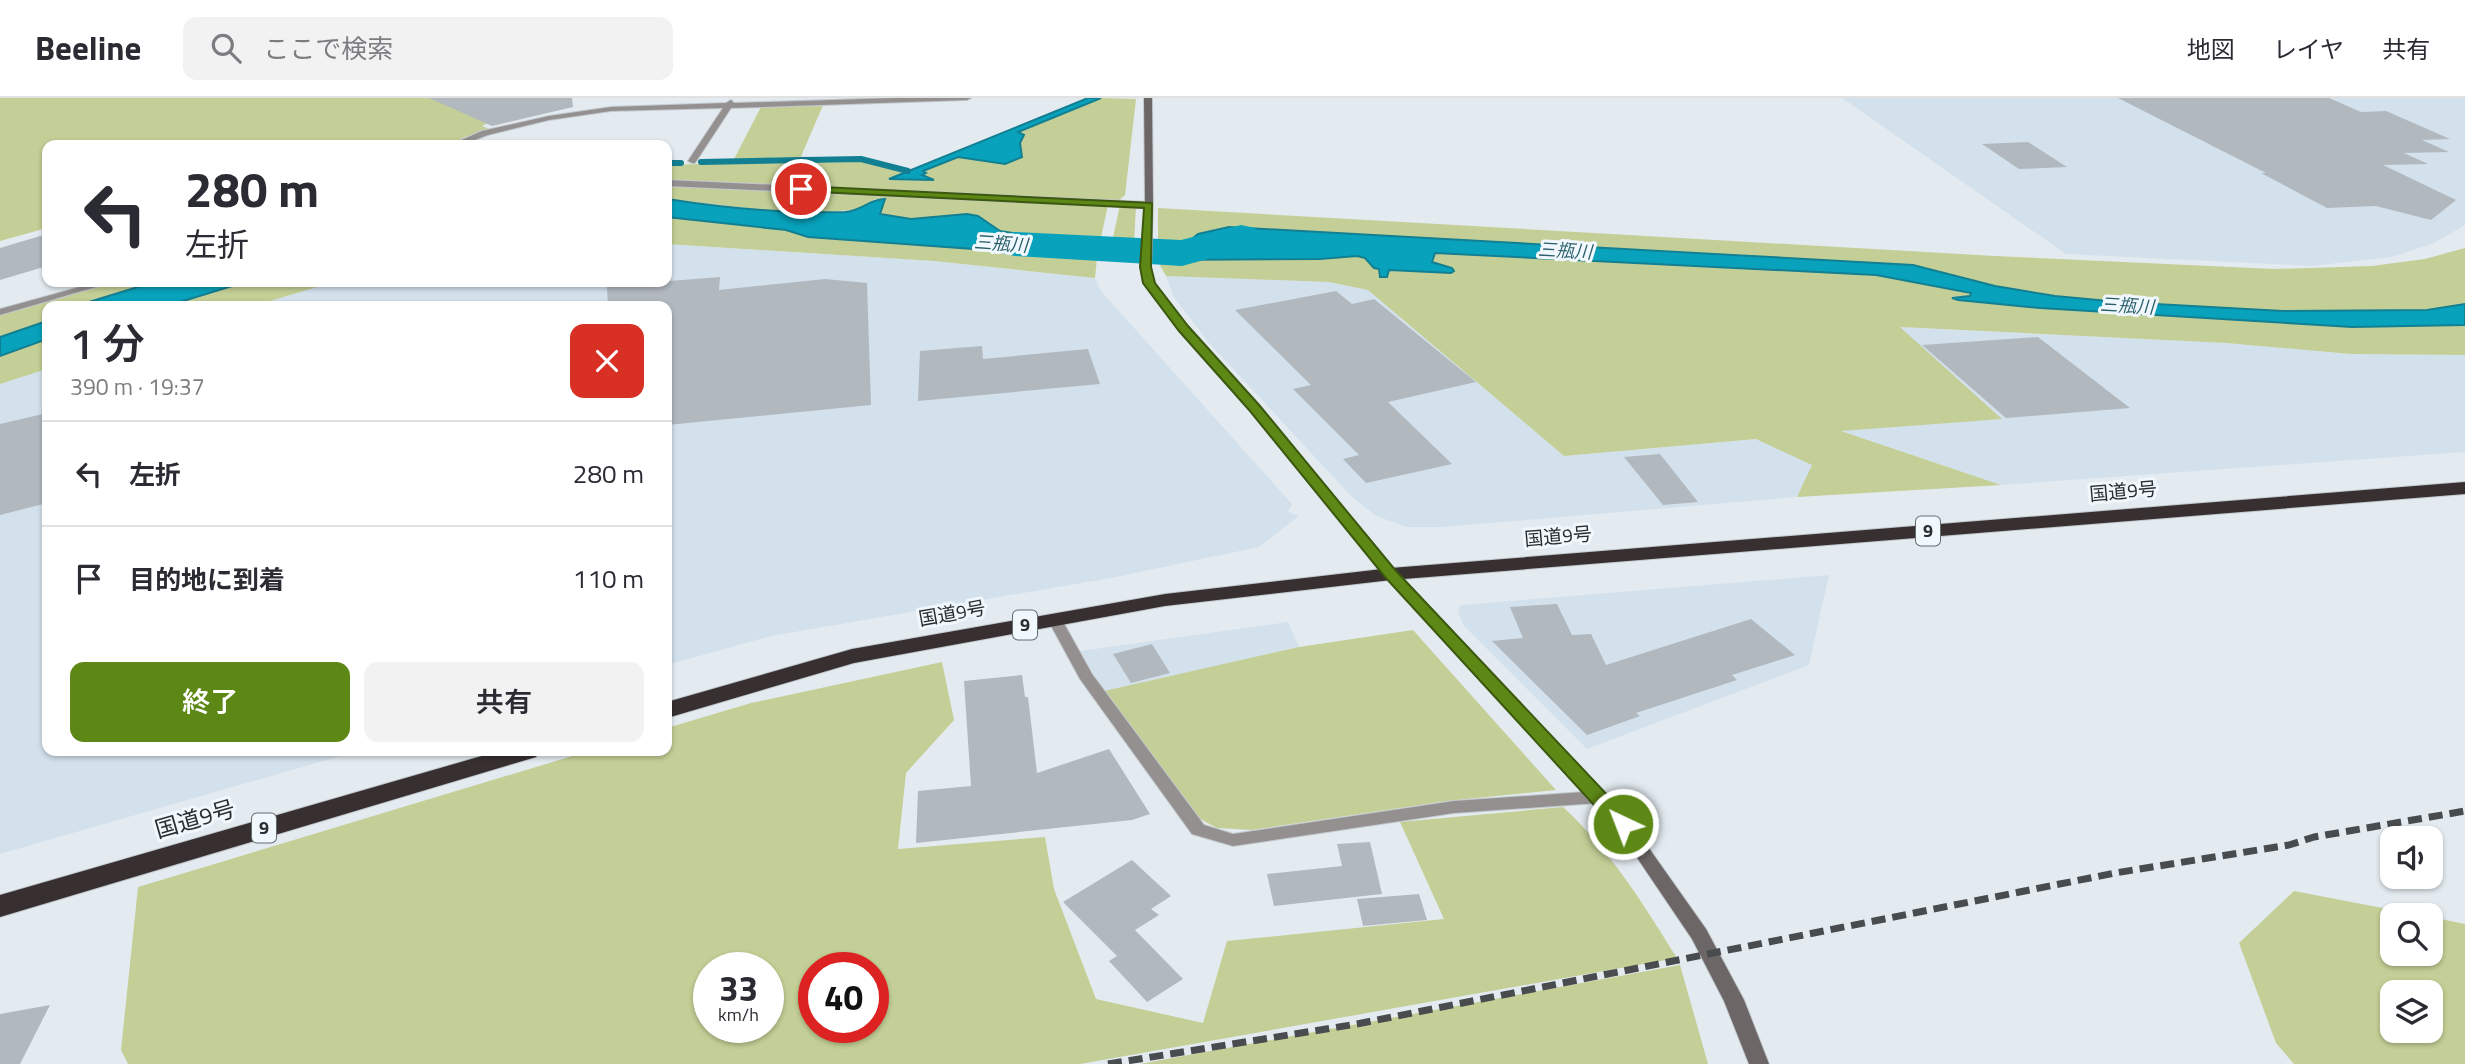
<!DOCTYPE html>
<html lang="ja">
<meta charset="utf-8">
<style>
body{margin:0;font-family:"Titillium Web","Noto Sans JP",sans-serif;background:#f2f2f3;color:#2b2b33;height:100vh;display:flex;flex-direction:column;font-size:26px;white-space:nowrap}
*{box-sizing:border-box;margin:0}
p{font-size:23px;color:#7c7c81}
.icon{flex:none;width:38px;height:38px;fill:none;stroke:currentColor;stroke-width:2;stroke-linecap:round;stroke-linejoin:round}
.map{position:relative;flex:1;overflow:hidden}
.sheet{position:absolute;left:42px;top:203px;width:630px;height:455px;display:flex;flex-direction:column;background:#fff;border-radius:14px;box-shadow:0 2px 5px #0004}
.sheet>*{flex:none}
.top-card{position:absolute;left:42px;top:42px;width:630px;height:147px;border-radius:14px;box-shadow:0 2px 5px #0004;background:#fff;color:#2b2b33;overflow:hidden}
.controls{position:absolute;left:2380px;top:728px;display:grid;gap:14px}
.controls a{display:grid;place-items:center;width:63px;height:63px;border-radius:14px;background:#fff;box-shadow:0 2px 5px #0004;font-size:35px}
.speed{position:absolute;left:693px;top:854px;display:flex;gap:14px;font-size:35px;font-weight:700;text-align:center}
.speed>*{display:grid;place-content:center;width:91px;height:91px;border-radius:50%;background:#fff;box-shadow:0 2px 5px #0004;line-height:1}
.speed small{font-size:18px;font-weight:400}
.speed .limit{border:10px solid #d22;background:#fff;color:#111}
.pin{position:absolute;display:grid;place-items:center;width:60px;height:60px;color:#fff;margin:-30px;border:4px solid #fff;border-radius:50%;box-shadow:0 2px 7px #0007}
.me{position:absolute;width:77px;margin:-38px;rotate:317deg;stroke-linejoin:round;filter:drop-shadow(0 0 5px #0008)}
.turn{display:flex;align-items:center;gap:24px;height:147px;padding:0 28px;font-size:32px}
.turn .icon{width:91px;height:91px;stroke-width:2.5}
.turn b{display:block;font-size:49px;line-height:60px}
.round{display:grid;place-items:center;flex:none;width:74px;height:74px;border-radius:14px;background:#f2f2f3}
.summary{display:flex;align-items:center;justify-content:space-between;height:119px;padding:0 28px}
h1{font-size:42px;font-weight:600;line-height:52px}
.button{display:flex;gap:14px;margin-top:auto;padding:14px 28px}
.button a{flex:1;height:80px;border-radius:14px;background:#5d8816;color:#fff;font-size:28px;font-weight:600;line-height:80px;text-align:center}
.button a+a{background:#f2f2f3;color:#2b2b33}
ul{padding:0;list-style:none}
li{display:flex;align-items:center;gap:21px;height:105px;padding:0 28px;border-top:2px solid #e1e1e2}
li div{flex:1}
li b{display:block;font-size:26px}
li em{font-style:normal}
header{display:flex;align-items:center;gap:42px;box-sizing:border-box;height:98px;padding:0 35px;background:#fff;border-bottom:2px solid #e1e1e2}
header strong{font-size:33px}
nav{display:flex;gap:38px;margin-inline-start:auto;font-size:24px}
.search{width:490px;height:63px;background:#f2f2f3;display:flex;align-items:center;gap:18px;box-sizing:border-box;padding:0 24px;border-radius:14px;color:#7c7c81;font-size:26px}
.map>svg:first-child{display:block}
.built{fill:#d3e1ec}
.green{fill:#c3cf96;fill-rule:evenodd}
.water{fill:#08a2bc;stroke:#127f92;stroke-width:2}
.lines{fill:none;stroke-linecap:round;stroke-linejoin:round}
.stream{stroke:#127f92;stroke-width:6}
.river{fill:#08a2bc;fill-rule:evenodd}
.building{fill:#b1b8be}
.street-casing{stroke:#c2c9ce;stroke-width:2}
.secondary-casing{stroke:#c2c9ce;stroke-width:2}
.highway-casing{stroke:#c2c9ce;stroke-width:2}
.street{fill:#959090;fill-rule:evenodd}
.secondary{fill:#6c6666;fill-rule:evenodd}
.highway{fill:#383030;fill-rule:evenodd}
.rail{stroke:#484c4e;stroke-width:7;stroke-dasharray:14 7;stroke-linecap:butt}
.route{fill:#5d8816;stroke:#3c580e;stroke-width:2}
.labels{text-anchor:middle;stroke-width:6;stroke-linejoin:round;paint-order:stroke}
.far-water-label{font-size:18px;font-style:italic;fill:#2b5f6a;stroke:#f0f8fe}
.shield{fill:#f0f8fe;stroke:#666b6e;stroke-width:2}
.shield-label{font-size:18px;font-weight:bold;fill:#2b2e30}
.street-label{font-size:19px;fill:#2b2e30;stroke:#f0f8fe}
.near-street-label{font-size:23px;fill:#2b2e30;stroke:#f0f8fe}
</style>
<header>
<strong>Beeline</strong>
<div class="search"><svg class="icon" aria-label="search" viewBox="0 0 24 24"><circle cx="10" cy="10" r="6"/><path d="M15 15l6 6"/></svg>ここで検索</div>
<nav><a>地図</a><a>レイヤ</a><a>共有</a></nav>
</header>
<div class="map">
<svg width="2465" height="966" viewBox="0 0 2465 966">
<rect width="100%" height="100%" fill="#e3ebf1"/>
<path class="built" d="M 1842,0 L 2465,0 L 2465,127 L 2434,145 L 2392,159 L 2311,168 L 2066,156 Z
M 667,146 L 934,163 L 1095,180 L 1101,193 L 1292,406 L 1288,414 L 1299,418 L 1259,449 L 1111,480 L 771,538 L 667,567 L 667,208 L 253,208 L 334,184 L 667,184 Z
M 1166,178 L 1329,184 L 1368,192 L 1564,358 L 1756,341 L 1813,367 L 1797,399 L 1443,429 L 1407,429 L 1376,418 L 1352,399 L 1209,245 L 1174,199 Z
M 1898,229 L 2226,245 L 2351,256 L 2465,257 L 2465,354 L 2001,387 L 1838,332 L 2001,321 Z
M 47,271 L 47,653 L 358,653 L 0,756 L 0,286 Z
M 1829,477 L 1809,567 L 1587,651 L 1464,528 L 1458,515 L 1460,507 Z
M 1288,524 L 1299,549 L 1104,593 L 1080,553 Z"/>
<path class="green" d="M 0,0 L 535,0 L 482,28 L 492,32 L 465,39 L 449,47 L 47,47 L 47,130 L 0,143 Z
M 1101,0 L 1136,1 L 1125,97 L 1118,103 L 667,82 L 667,67 L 732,65 L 762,7 L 824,5 L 799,63 L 860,61 L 907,74 L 891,80 L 921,77 L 922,74 L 958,59 L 1005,66 L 1022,58 L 1016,35 Z
M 667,87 L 704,87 L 1108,107 L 1100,144 L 1060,142 L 1000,133 L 978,118 L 967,116 L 911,121 L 879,116 L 884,102 L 875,101 L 863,111 L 825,114 L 781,114 L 667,101 Z
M 1120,107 L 1136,108 L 1134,145 L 1112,144 Z
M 1158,110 L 1995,158 L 2274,171 L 2372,168 L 2425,161 L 2465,150 L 2465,206 L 2427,212 L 2283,213 L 2119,204 L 2055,198 L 1995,188 L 1913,167 L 1229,129 L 1198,136 L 1187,145 L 1158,147 Z
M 667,119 L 786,132 L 808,139 L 1097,160 L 1095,180 L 934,163 L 667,146 Z
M 1435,155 L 1876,177 L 1971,195 L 1970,198 L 1953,199 L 2040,210 L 2352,229 L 2465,227 L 2465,257 L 2351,256 L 2226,245 L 1900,229 L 2002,321 L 1841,333 L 2001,387 L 1797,399 L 1812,367 L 1756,341 L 1564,358 L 1368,192 L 1329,184 L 1166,178 L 1157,162 L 1320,161 L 1357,158 L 1365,160 L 1374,169 L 1379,171 L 1381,179 L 1388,172 L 1452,170 L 1432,164 Z
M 116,184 L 154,184 L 76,208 L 47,208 L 47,223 L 0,239 L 0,216 Z
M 245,184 L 334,184 L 253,208 L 167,208 Z
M 47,241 L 47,271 L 0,286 L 0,258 Z
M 1413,532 L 1556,692 L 1447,703 L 1251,732 L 1217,730 L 1193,717 L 1104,593 L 1299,549 Z
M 942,564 L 954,622 L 906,675 L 898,751 L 1045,739 L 1054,791 L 1096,901 L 1203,925 L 1227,843 L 1444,821 L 1400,724 L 1563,709 C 1611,753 1643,806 1677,860 L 1080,966 L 128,966 L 121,952 L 138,789 L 589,653 L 667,653 L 667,630 L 751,605 ZM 709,870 L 768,870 L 768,929 L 709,929 ZM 814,870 L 873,870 L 873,929 L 814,929 Z
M 2294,793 L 2419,817 L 2392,817 L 2392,856 L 2431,856 L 2431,819 L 2465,826 L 2465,966 L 2294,966 L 2276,945 L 2239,845 ZM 2392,894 L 2431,894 L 2431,933 L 2392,933 Z
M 1680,867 L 1708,966 L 1140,966 L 1156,963 Z"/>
<path class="water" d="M 1088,0 L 1101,0 L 1018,34 L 1024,37 L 1020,45 L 1022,59 L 1005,66 L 958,59 L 923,73 L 926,75 L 922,77 L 934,82 L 889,81 Z
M 667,101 C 725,110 785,116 845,114 C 861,113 870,101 885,101 L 880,116 L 911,121 L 967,116 L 978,118 L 1000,133 L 1060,142 L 1100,144 L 1097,160 L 808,139 L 786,132 L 667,119 Z
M 1229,129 L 1913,167 L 1995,188 L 2055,198 L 2119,204 L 2283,213 L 2427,212 L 2465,206 L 2465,227 L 2352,229 L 2040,210 L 1958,202 L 1952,200 L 1970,198 L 1971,195 L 1876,177 L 1435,155 L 1432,164 L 1452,170 L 1454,173 L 1451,175 L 1389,172 L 1387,179 L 1380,179 L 1379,171 L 1374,170 L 1365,160 L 1357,158 L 1320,161 L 1157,162 L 1158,147 L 1187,145 L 1198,136 Z
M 154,184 L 245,184 L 167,208 L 76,208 Z
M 47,223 L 47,241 L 0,258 L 0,239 Z"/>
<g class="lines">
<path class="stream" d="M 464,45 L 503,47
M 701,64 L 861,61 L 908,73
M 667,65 L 681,65"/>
<path class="river" d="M 1241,127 L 1255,130 L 1261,139 L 1255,148 L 1182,168 L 1015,158 L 1000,155 L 994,146 L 1000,137 L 1015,134 L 1181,142 Z"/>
</g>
<path class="building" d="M 429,0 L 572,0 L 573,9 L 492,28 Z
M 2118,0 L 2329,0 L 2361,14 L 2386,13 L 2450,41 L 2422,42 L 2449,54 L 2404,55 L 2428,66 L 2383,67 L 2456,102 L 2431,122 L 2376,108 L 2327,110 L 2261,75 L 2266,75 Z
M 2028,44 L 2067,69 L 2019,71 L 1982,46 Z
M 47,136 L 47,168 L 0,182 L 0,150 Z
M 720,179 L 719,192 L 825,181 L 867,185 L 871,307 L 667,327 L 667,208 L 608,208 L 607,188 Z
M 1336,193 L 1352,206 L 1374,201 L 1476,284 L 1388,304 L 1452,366 L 1366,385 L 1343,361 L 1359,357 L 1293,291 L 1311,287 L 1235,212 Z
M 2038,239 L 2130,310 L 2006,320 L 1922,247 Z
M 982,248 L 983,261 L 1088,251 L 1100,286 L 918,303 L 920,253 Z
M 47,315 L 47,405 L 0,417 L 0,326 Z
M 1660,356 L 1698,404 L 1663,407 L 1624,359 Z
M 1557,506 L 1572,537 L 1591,536 L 1606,567 L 1751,521 L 1795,557 L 1732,577 L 1737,582 L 1636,615 L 1640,618 L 1587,637 L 1492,543 L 1523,540 L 1510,509 Z
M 1152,546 L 1170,575 L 1131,585 L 1113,556 Z
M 1022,577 L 1025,599 L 1028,599 L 1037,675 L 1109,651 L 1150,716 L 1132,722 L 916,745 L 918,693 L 971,688 L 964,583 Z
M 1370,744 L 1382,796 L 1274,808 L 1267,776 L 1342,768 L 1337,746 Z
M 1132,762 L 1171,798 L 1151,811 L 1159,817 L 1135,832 L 1183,881 L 1147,904 L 1109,863 L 1117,858 L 1063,804 Z
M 1419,796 L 1427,822 L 1363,828 L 1357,801 Z
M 50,907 L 20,966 L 0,966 L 0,916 Z"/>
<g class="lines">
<g class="street-casing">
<path id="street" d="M 894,0 L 971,0 L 967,2 L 731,10 L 695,65 L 692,65 L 688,63 L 723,10 L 611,13 L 549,22 L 488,37 L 461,47 L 450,47 L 482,33 L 549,18 L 611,9 L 726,5 L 731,2 L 734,5 Z
M 667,82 L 1149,104 L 1153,107 L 1149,110 L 667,88 Z
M 98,184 L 113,184 L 0,217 L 0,211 Z
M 1055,518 L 1062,522 L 1092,576 L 1204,727 L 1233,736 L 1454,703 L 1598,693 L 1604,695 L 1606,699 L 1604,703 L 1598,705 L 1454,715 L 1233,748 L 1192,736 L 1080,581 L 1048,522 Z"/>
</g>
<g class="secondary-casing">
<path id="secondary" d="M 1144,0 L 1152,0 L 1153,107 L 1151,169 L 1154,185 L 1187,228 L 1259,308 L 1396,473 L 1629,722 L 1706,831 L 1744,902 L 1769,966 L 1749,966 L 1724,903 L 1692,841 L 1617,730 L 1386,479 L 1251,312 L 1179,232 L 1144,185 L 1141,169 L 1145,107 Z"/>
</g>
<g class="highway-casing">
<path id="highway" d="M 2465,384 L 2465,396 L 1391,482 L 1165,508 L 854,565 L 667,620 L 667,604 L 852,551 L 1165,496 L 1391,470 Z
M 499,653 L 539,653 L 536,659 L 0,819 L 0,797 Z"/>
</g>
<use href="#street" class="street"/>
<use href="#secondary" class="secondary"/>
<use href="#highway" class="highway"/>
<path class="rail" d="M 1108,966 L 1357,926 L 2115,775 L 2289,747 L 2314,739 L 2465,713"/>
</g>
<path class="route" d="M 801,88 L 1152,105 L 1151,169 L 1155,185 L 1188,228 L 1260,308 L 1396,473 L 1630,721 L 1633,726 L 1630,731 L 1616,731 L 1385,479 L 1250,313 L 1179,233 L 1143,185 L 1140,169 L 1144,110 L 797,93 L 796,91 Z"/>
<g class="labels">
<g class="far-water-label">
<text transform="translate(1001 146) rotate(4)" y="6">三瓶川</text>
<text transform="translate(1565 153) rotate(3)" y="6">三瓶川</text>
<text transform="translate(2127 208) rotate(3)" y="6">三瓶川</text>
</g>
<g class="shield">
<rect x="1916" y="418.5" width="24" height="29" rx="5"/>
<rect x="1013" y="512.5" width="24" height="29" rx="5"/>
<rect x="252" y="715.5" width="24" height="29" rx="5"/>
</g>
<g class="shield-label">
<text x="1928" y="439">9</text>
<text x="1025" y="533">9</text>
<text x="264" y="736">9</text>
</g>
<g class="street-label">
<text transform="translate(2123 393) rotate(-5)" y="7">国道9号</text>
<text transform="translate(1558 438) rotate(-5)" y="7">国道9号</text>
<text transform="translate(952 515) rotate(-10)" y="7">国道9号</text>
</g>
<g class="near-street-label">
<text transform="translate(195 721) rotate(-16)" y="8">国道9号</text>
</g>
</g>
</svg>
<div class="controls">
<a><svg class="icon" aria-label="sound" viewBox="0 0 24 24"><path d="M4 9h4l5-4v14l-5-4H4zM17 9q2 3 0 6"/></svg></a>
<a><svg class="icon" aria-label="search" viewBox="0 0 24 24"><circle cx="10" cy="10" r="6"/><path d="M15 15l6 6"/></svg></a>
<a><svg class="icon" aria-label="layers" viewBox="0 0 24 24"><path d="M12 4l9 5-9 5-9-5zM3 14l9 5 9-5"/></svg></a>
</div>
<div class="speed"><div>33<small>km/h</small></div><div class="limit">40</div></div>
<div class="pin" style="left:801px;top:91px;background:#d93025"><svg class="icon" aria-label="arrive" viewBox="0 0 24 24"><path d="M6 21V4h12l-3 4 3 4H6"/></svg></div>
<svg class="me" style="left:1623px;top:726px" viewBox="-20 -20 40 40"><circle r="17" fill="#5d8816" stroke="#fff" stroke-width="3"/><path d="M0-11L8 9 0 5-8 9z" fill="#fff"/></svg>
<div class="top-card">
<div class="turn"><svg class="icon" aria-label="left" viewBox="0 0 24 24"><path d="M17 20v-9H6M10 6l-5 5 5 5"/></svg><div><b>280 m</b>左折</div></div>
</div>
<section class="sheet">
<div class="summary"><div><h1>1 分</h1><p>390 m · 19:37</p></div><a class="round" style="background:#d93025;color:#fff"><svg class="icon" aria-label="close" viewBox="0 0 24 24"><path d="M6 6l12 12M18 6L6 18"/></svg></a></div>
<ul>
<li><svg class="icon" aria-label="left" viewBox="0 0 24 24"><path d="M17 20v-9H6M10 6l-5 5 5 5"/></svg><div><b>左折</b></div><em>280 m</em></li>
<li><svg class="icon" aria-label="arrive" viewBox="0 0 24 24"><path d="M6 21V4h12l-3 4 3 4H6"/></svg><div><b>目的地に到着</b></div><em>110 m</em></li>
</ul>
<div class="button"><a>終了</a><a>共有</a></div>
</section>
</div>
